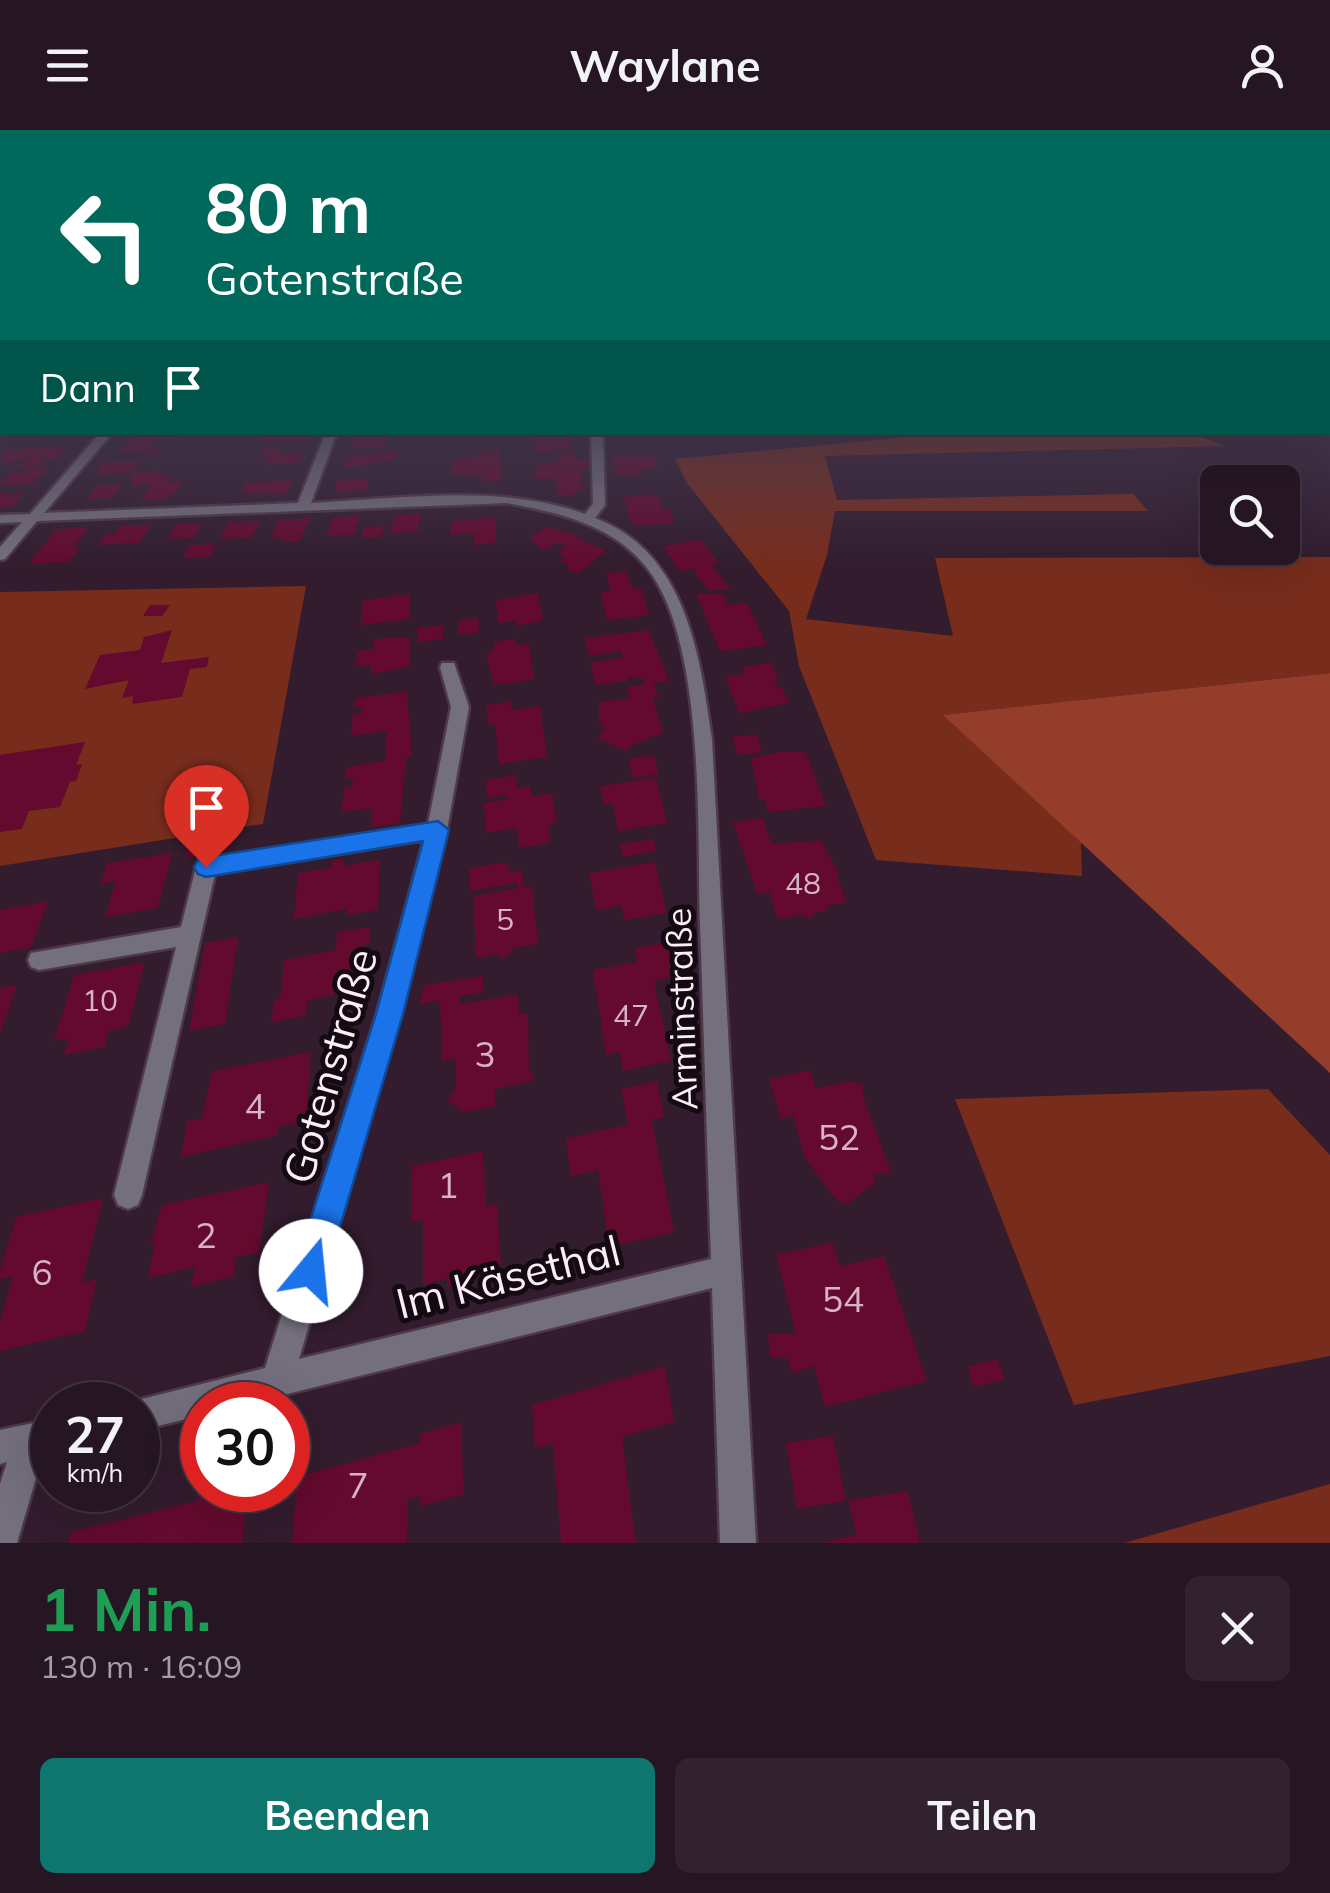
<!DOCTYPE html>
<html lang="de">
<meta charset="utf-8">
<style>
body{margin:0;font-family:Mulish,sans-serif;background:#32222f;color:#f1f3f6;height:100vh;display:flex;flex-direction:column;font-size:38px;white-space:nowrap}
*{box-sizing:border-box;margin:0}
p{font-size:32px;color:#a49fa5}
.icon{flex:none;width:55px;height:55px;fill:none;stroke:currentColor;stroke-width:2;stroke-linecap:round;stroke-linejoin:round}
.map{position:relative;height:1413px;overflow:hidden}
.side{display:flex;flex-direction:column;background:#261522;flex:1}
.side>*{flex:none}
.top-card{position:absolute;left:0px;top:0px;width:1330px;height:305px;box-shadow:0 10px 40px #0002,0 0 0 2px #423440;background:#00695c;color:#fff;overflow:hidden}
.tools{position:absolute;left:1200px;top:335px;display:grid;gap:20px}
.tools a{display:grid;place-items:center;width:100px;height:100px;border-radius:15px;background:#261522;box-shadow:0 10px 40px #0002,0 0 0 2px #423440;font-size:50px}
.speed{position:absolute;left:30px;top:1252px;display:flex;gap:20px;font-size:50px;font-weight:700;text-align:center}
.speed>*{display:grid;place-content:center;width:130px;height:130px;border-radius:50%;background:#261522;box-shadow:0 10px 40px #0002,0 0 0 2px #423440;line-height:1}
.speed small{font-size:25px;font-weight:400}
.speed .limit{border:15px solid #d22;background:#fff;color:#111}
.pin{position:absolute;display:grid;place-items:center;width:85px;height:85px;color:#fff;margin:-102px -42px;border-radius:50% 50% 50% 0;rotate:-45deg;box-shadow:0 0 10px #0007}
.pin .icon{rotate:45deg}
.me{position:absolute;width:110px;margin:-55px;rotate:17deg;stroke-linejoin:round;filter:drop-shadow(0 0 8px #0008)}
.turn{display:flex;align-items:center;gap:35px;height:210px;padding:0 40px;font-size:45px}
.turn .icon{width:130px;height:130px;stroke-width:2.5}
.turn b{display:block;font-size:70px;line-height:85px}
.then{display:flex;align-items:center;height:95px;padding:0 40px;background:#0003;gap:20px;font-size:38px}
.round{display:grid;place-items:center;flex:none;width:105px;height:105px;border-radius:15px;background:#32222f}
.summary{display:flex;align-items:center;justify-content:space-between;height:170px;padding:0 40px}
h1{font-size:60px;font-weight:700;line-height:75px;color:#1e9e55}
.primary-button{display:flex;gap:20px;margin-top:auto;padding:20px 40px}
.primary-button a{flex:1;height:115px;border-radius:15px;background:#0f766e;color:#fff;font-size:40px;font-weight:700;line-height:115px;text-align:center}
.primary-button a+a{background:#32222f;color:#f1f3f6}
header{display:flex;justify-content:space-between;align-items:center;height:130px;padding:0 40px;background:#261522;font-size:45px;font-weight:700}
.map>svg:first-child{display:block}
.green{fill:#782c1c}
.forest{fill:#953d2b}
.building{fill:#630a2e}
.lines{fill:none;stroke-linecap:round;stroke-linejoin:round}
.minor-casing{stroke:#4e394a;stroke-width:5}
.minor{fill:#746f7c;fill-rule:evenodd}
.route{fill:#1a73e8;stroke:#114b97;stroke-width:2.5}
.labels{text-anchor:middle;stroke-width:10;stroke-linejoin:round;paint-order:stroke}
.number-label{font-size:30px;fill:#d6b4c6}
.street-label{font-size:35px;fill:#fcecf8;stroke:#140a12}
.near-number-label{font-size:35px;fill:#d6b4c6}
.near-street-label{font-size:42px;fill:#fcecf8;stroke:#140a12}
</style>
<header><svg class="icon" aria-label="menu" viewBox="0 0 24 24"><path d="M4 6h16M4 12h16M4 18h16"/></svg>Waylane<svg class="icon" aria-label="person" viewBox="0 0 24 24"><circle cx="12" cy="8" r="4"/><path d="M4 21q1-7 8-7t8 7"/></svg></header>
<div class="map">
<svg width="1330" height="1413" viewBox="0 0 1330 1413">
<rect width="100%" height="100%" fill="#321c2e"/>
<path class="green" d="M 948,303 L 1191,303 L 1226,316 L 825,326 L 837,370 L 1133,364 L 1148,381 L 835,381 L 827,425 L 806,489 L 953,506 L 935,428 L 1330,427 L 1330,543 L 944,585 L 1081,712 L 1082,746 L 876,730 L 799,536 L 789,481 L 687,353 L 675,329 Z
M 306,456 L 263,694 L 0,736 L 0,462 Z
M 1268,959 L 1330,1025 L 1330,1226 L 1074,1275 L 955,969 Z
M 1330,1354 L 1330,1413 L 1124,1413 Z"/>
<path class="forest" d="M 1330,543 L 1330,943 L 943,585 Z"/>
<path class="building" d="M 135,302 L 155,304 L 182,303 L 178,309 L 159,310 L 151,319 L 165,320 L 161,324 L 118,322 Z
M 265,302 L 311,302 L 311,305 L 309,311 L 259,313 Z
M 370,302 L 368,306 L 389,305 L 386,317 L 349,319 L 354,303 Z
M 570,304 L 572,319 L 534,322 L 533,306 Z
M 45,316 L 68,317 L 56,330 L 45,330 L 38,337 L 49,336 L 33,354 L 0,355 L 9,343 L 26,342 L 31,337 L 9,338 L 31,331 L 0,332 L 4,321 Z
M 279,317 L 277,322 L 304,323 L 299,333 L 263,335 L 268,325 L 259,325 L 263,318 Z
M 500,319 L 501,351 L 482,352 L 482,344 L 451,346 L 453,328 L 482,326 L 482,320 Z
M 398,320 L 395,330 L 343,338 L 346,327 Z
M 575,322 L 576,330 L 588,329 L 589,338 L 580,339 L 583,359 L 574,360 L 575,365 L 558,366 L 554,348 L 536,349 L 536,336 L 559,331 L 558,323 Z
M 655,325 L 659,338 L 641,339 L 642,344 L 616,346 L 612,327 Z
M 140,331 L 131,342 L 97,344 L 103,337 L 96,336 L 107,332 Z
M 162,341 L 158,346 L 171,346 L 167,352 L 183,351 L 171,368 L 140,370 L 151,354 L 129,355 L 134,348 L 127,348 L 132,343 Z
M 369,349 L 365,361 L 334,362 L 338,350 Z
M 292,350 L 286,364 L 241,362 L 246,353 Z
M 123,355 L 112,368 L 86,369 L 97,356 Z
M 24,363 L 11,377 L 0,377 L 0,364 Z
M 657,364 L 662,379 L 670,378 L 674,393 L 633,396 L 623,367 Z
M 421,384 L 417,402 L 390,403 L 395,385 Z
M 360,386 L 354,405 L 326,406 L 333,387 Z
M 495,387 L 496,413 L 474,415 L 474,403 L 450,405 L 451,391 Z
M 311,388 L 299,412 L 280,412 L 282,407 L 270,408 L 279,390 Z
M 260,391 L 251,408 L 220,409 L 229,392 Z
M 203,393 L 194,408 L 167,409 L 177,394 Z
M 151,395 L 139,413 L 98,415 L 106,404 L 115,404 L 120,396 Z
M 385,396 L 381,408 L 360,408 L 364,397 Z
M 89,397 L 73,418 L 80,418 L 68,432 L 28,434 L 56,399 Z
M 546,397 L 579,405 L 576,408 L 606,420 L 578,444 L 568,440 L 569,435 L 560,432 L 564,426 L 557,423 L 566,416 L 558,413 L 544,420 L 529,409 Z
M 700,409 L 719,433 L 711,434 L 731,460 L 708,460 L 692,438 L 680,441 L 663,417 Z
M 216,414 L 210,427 L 183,428 L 190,415 Z
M 625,441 L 633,459 L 641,458 L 649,485 L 607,490 L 600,463 L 611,461 L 606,443 Z
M 538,463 L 543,490 L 518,496 L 515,491 L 498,493 L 496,470 Z
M 410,464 L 410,489 L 360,495 L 363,470 Z
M 696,464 L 723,464 L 728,475 L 747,473 L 767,515 L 720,521 Z
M 150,475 L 170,475 L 162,486 L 143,486 Z
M 478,488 L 479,502 L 459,505 L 458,491 Z
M 443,495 L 443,509 L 418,512 L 418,498 Z
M 172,500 L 161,533 L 209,527 L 207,537 L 190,539 L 182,567 L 132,574 L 133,566 L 122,568 L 129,550 L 85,559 L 100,525 L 140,520 L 144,507 Z
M 649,500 L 669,551 L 654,553 L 659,568 L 653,569 L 663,603 L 632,615 L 626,621 L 597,608 L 605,599 L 599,593 L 599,572 L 630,568 L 626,557 L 644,554 L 642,547 L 627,547 L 628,551 L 595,555 L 590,533 L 623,528 L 621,521 L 589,526 L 585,508 Z
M 410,507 L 409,537 L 371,544 L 371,535 L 356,536 L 357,521 L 373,519 L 373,509 Z
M 515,509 L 516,515 L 529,514 L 534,549 L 494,555 L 486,524 L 494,520 L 493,512 Z
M 771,533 L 779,551 L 774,551 L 777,557 L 781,556 L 789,573 L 739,583 L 725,546 L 745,544 L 743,537 Z
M 407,561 L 412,627 L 406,628 L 400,693 L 371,697 L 372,678 L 341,682 L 344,658 L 352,656 L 353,647 L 345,649 L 346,637 L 385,631 L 387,601 L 351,606 L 353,584 L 362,583 L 363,577 L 354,578 L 355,568 Z
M 511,572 L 512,580 L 540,576 L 547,627 L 499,634 L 495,594 L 488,595 L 486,575 Z
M 756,604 L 762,622 L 737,625 L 732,607 Z
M 85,612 L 76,635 L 82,634 L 76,651 L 70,652 L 60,677 L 29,681 L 22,699 L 0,702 L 0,625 Z
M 780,622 L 806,622 L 826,676 L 768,682 L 765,671 L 759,669 L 751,628 Z
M 654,625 L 659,644 L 633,648 L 628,629 Z
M 516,645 L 517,658 L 530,656 L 532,666 L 552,663 L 557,692 L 548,696 L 550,713 L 519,718 L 517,698 L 485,703 L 484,673 L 508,669 L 508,665 L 487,668 L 486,650 Z
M 656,648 L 667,693 L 618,701 L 613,674 L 604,675 L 600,656 Z
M 763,688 L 772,714 L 821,710 L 840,746 L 837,747 L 847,772 L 825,776 L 827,781 L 814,783 L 812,789 L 801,785 L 778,789 L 769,762 L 757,764 L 733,692 Z
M 220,701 L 216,723 L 185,728 L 191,706 Z
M 653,709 L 656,721 L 623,727 L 620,714 Z
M 172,723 L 158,778 L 105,787 L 116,751 L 100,754 L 107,733 Z
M 344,728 L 343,736 L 380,729 L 378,780 L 347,785 L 347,779 L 294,789 L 298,743 L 332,737 L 333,730 Z
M 508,732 L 509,742 L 522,740 L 524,757 L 532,756 L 538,814 L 514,818 L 504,829 L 496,824 L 476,828 L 473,766 L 518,758 L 517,753 L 470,761 L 469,738 Z
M 655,732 L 667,783 L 624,790 L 621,776 L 596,780 L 589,743 Z
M 48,771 L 31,817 L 0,823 L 0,780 Z
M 369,797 L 369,814 L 359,816 L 358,858 L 307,871 L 306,885 L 271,893 L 274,870 L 280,869 L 284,830 L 336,820 L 337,802 Z
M 238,807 L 225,894 L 189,901 L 205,813 Z
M 668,812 L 674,847 L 654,851 L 671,931 L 623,941 L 620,922 L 606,925 L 593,840 L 637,832 L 635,818 Z
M 145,832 L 128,897 L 109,900 L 105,917 L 64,925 L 69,908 L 54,911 L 74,845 Z
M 483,846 L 484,862 L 460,866 L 460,874 L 518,864 L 519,884 L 528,883 L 529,943 L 532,942 L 534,951 L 495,959 L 495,976 L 464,982 L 447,971 L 456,958 L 456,928 L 442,931 L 440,870 L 419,874 L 424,855 Z
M 17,855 L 1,901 L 0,901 L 0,858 Z
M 311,922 L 306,991 L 279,996 L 278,1005 L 181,1027 L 187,991 L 202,988 L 212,941 Z
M 810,940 L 816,958 L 853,951 L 864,956 L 863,966 L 891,1042 L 873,1045 L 875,1053 L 847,1074 L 836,1070 L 805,1028 L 793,986 L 781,989 L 769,949 Z
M 657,951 L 664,987 L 652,990 L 674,1102 L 609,1117 L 598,1040 L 570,1047 L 566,1008 L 628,995 L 621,959 Z
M 483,1021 L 486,1076 L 497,1073 L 501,1137 L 472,1143 L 473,1151 L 447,1157 L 447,1149 L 423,1155 L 423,1090 L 411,1092 L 412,1036 Z
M 269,1052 L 259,1123 L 236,1127 L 234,1146 L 191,1157 L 195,1137 L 148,1148 L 155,1113 L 150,1115 L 162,1075 Z
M 103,1068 L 82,1153 L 97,1149 L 85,1201 L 0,1221 L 0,1192 L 13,1146 L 0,1149 L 0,1140 L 16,1087 Z
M 832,1112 L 840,1136 L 884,1126 L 927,1251 L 825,1277 L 814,1236 L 792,1243 L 787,1228 L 770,1227 L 768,1204 L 796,1204 L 776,1125 Z
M 997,1229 L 1005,1249 L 974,1257 L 967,1237 Z
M 665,1236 L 674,1292 L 622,1307 L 636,1413 L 561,1413 L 553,1314 L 535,1318 L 532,1275 Z
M 461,1292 L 464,1364 L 421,1376 L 420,1366 L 408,1369 L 407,1413 L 292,1413 L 297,1347 L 420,1313 L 420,1304 Z
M 833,1306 L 846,1371 L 797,1379 L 786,1313 Z
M 202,1356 L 202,1360 L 248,1360 L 242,1413 L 69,1413 L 71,1402 L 197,1371 L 199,1357 Z
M 908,1361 L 920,1413 L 820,1413 L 856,1405 L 849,1370 Z"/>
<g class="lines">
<g class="minor-casing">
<path id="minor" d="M 0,261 L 2,261 L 2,267 L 0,267 Z
M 101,302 L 113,302 L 44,383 L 298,373 L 326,302 L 337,302 L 311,373 C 399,369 501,353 585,384 L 593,374 L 591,304 L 603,304 L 605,375 L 595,388 C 686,422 700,525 712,609 L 756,1413 L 720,1413 L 712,1158 L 243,1275 L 202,1275 L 202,1285 L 138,1301 L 138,1275 L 126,1273 L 265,1238 L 377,883 L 424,710 L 215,744 L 142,1065 L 138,1075 L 128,1079 L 118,1075 L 114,1065 L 176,817 L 39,840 L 31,837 L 28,830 L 31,823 L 181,797 L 196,737 L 199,731 L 206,729 L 428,694 L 451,577 L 440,537 L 442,533 L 454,533 L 469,577 L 447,700 L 401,883 L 299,1229 L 711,1129 C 707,1018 704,906 700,795 C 697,701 705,522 652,445 C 619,396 561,383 507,373 L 37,391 L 5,429 L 0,430 L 0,417 L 22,392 L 0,393 L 0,385 L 30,384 Z
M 52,1289 L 52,1321 L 43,1324 L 17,1413 L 0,1413 L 0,1354 L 7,1332 L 0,1334 L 0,1300 Z"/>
</g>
<use href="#minor" class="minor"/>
</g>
<linearGradient id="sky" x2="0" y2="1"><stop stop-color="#1c0f19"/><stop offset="0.55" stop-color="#494057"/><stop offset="1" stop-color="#494057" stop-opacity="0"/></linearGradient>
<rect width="1330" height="438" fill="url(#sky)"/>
<path class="route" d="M 438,691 L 449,700 L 403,884 L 327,1141 L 323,1153 L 311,1157 L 299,1153 L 294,1141 L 376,884 L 423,711 L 206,747 L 198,744 L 194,737 L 198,730 L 206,727 Z"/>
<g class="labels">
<g class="number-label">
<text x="803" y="764">48</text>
<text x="505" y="800">5</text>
<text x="100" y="881">10</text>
<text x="631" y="896">47</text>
</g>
<g class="street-label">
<text transform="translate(682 879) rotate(-92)" y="12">Arminstraße</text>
</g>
<g class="near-number-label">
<text x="485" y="937">3</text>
<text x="255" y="989">4</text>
<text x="839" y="1020">52</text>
<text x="448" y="1068">1</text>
<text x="206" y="1118">2</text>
<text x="42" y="1155">6</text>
<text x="843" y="1182">54</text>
<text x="358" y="1368">7</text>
</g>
<g class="near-street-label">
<text transform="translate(330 936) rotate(-74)" y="15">Gotenstraße</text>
<text transform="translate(508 1147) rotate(-14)" y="15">Im Käsethal</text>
</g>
</g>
</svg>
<div class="tools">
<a><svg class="icon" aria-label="search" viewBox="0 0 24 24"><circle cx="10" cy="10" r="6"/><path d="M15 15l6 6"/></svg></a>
</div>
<div class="speed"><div>27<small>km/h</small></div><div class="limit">30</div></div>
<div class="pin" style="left:206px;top:737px;background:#d93025"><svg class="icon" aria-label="arrive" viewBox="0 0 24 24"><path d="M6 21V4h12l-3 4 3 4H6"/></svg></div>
<svg class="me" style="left:311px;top:1141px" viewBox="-20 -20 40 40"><circle r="19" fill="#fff"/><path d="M0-13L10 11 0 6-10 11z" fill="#1a73e8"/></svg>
<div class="top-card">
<div class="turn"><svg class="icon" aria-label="left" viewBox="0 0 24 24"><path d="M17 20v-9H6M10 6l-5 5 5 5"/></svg><div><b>80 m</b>Gotenstraße</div></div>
<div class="then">Dann<svg class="icon" aria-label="arrive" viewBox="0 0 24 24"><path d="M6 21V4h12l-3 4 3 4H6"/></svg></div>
</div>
</div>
<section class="side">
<div class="summary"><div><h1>1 Min.</h1><p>130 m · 16:09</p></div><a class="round"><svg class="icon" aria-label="close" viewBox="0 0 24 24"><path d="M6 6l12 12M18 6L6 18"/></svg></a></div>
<div class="primary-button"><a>Beenden</a><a>Teilen</a></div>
</section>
